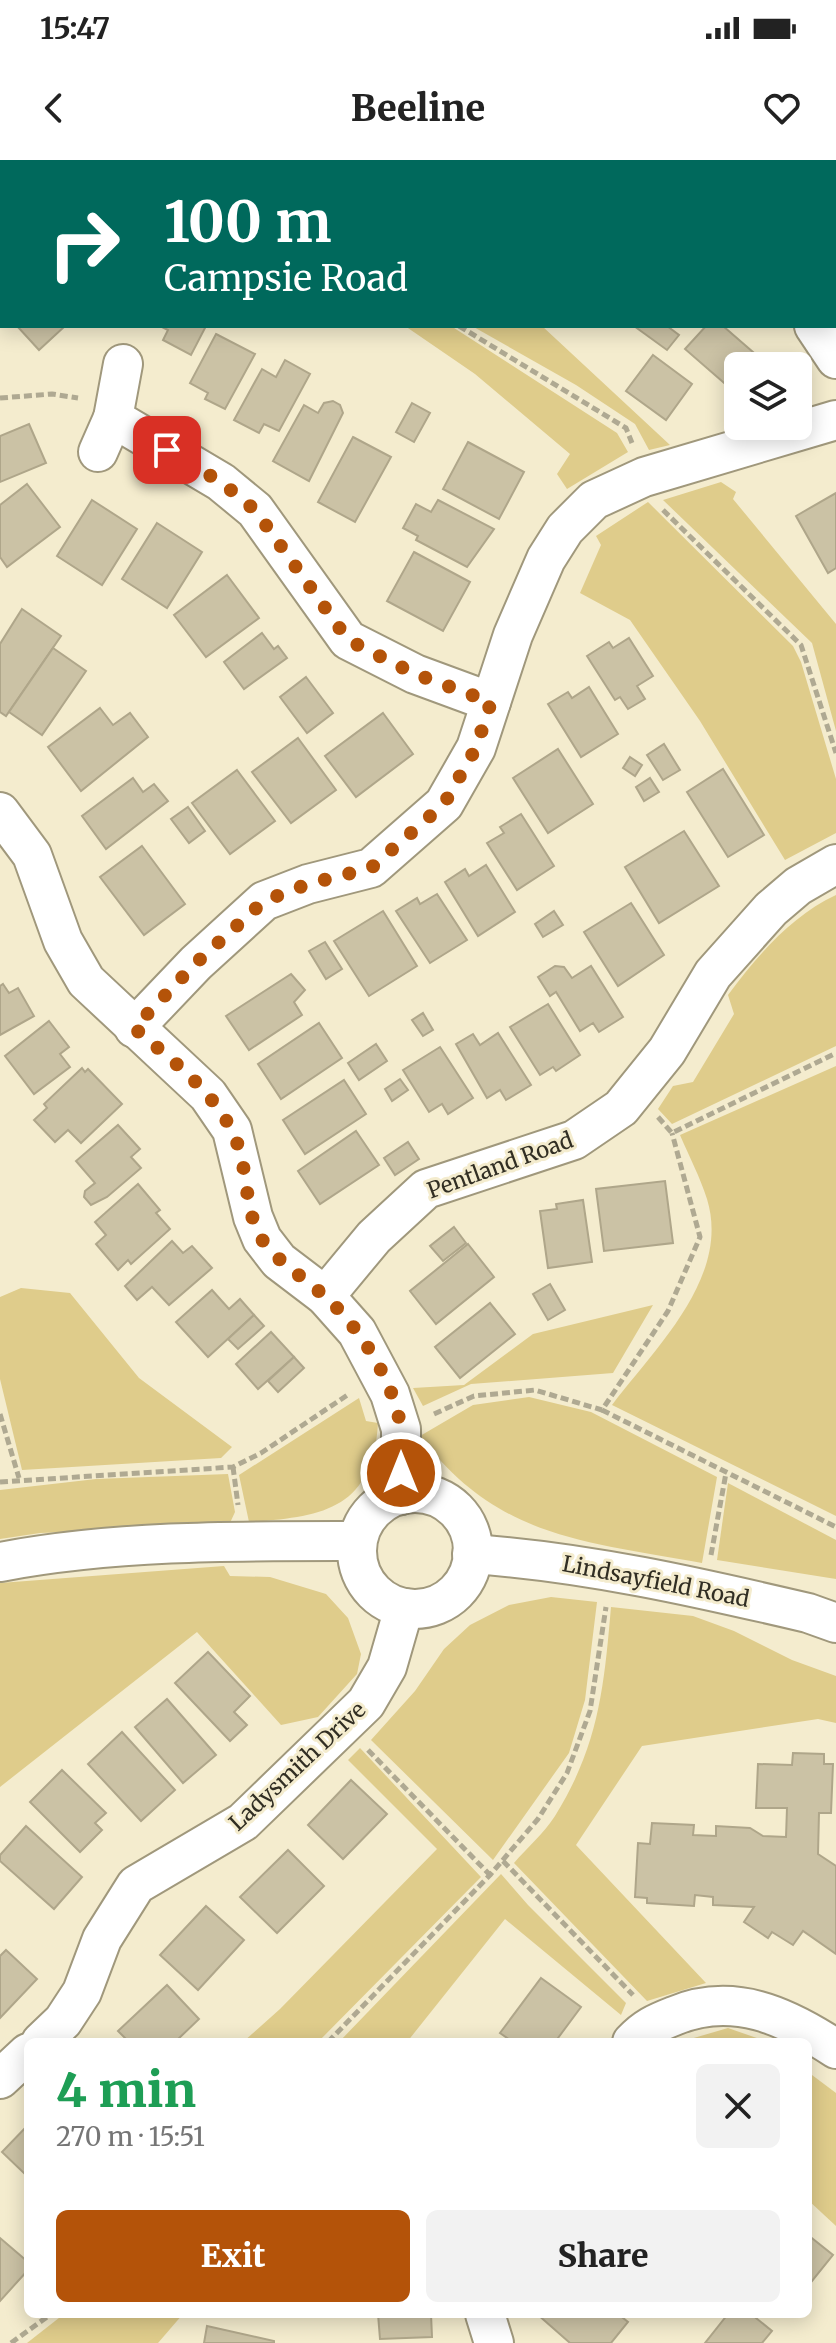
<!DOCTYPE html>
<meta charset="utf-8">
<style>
:root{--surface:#fff;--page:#f2f2f2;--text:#222;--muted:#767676;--accent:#b45309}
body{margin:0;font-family:Merriweather,serif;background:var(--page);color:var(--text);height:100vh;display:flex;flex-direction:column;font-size:30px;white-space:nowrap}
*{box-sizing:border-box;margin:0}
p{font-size:26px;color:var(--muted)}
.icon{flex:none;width:44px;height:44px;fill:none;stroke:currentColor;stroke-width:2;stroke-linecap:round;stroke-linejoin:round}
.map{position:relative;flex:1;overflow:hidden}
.drawer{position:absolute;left:24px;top:1878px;width:788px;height:280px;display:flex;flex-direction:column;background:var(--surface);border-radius:12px;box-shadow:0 4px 20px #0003}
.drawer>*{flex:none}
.guide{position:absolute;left:0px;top:0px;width:836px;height:168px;box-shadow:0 4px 20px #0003;background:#00695c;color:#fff;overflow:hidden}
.buttons{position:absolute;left:724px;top:192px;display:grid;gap:16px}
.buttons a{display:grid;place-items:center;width:88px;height:88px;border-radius:12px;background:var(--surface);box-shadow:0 4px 20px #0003;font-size:40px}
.pin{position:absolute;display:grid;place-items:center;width:68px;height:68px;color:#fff;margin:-34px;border-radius:16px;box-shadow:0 4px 12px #0006}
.me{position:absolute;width:88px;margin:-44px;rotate:0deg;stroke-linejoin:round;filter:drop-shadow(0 0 6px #0008)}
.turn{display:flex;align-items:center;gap:28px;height:168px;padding:0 32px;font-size:36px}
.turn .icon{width:104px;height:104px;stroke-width:2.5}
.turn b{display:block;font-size:56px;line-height:68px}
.round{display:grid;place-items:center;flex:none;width:84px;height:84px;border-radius:12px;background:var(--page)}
.summary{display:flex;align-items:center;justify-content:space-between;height:136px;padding:0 32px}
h1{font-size:48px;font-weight:800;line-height:60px;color:#1e9e55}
.cta{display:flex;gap:16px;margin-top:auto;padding:16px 32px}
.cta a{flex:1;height:92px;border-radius:12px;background:var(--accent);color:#fff;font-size:32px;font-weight:800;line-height:92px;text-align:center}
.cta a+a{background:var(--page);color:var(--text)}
.status{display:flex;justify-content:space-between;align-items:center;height:56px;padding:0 40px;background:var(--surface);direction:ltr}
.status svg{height:22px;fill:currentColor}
header{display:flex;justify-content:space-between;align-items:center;height:104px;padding:0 32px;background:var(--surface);font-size:36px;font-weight:800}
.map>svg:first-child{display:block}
.green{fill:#dfcc8b}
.building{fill:#cbc2a5;stroke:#afa68a;stroke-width:2}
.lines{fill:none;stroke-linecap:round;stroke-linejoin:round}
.minor-casing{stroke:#a0987c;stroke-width:42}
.path{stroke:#afa992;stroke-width:5;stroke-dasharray:8 4;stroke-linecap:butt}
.minor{stroke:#fff;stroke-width:38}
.route{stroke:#b45309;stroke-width:14;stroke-dasharray:0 25.2}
.labels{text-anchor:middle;stroke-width:6;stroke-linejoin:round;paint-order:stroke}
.street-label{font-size:22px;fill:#312e23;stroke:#f4ecce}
</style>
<div class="status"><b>15:47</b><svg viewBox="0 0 49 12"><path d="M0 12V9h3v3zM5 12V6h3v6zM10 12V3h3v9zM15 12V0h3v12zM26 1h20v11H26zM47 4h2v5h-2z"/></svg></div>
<header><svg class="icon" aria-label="back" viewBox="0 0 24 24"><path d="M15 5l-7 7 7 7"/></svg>Beeline<svg class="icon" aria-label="heart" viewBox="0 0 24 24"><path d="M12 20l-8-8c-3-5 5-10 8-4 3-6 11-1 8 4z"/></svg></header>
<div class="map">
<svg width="836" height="2183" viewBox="0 0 836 2183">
<rect width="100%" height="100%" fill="#f4ecce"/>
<g class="green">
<polygon points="0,0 304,0 305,2 2,2 0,21"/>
<polygon points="405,166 451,166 617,273 628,292 567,329 557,314 570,294 475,214"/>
<polygon points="472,166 542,166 670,285 649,290 635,264 576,225"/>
<polygon points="721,322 736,332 733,339 836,464 836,571 812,483 663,340"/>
<polygon points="648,342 793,486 801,502 836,619 836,673 785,700 700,561 630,460 580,433 601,385 596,376"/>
<path d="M836,735V886L672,964L658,949L673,926L693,922L734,854L728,835C757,796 791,756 836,735Z"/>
<path d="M836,906V1356L612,1245C655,1188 731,1117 707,1039C700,1017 689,996 680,975Z"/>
<polygon points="21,1128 70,1133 139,1218 232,1287 221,1298 22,1310 0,1219 0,1137"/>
<polygon points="653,1145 613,1213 471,1224 423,1246 413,1228 464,1225 533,1174"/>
<path d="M529,1237L591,1252L717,1317L702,1403C584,1381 498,1379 420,1276L473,1245Z"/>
<path d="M359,1238L366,1261L378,1263C373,1349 323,1357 249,1362L239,1315Z"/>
<polygon points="228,1314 235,1352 229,1365 40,1373 0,1379 0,1330 96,1319"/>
<polygon points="728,1323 836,1380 836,1419 717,1400"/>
<polygon points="224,1406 230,1416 270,1417 326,1434 348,1458 361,1494 357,1514 318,1557 281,1565 197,1472 0,1627 0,1423"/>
<polygon points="551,1437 597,1442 585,1540 569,1593 493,1700 371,1580 415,1531 444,1489 470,1465 509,1445"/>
<path d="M611,1447L693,1456L734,1471L792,1500L836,1516V1563L818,1559L642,1586L576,1685L706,1823L647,1841L514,1703C527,1688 544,1673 555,1656C599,1585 604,1527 611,1447Z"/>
<polygon points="360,1588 481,1717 318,1882 243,1882 280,1849 437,1689 348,1600"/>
<polygon points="501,1714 528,1745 626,1843 621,1855 505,1759 407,1882 339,1882"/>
<polygon points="728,1868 768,1882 680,1882"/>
<polygon points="808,1912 836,1933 836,2066 808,2040"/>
<polygon points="64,2154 183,2154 158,2183 27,2183"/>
</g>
<g class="building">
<polygon points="17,166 65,166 39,190"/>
<polygon points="160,166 206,166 191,195 163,180 168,170"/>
<polygon points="634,166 667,166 679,175 667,190"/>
<polygon points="706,166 723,166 769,206 738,206 738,235 685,189"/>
<polygon points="216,174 255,194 225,249 205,239 208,233 190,223"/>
<polygon points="653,195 692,224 666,260 626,231"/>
<polygon points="285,200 310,214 279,271 264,264 259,273 234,260 262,209 276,217"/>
<polygon points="333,241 340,245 343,253 309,321 273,301 304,245 318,253 324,243"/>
<polygon points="412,243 430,253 414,282 396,272"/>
<polygon points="29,264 46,303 0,322 0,276"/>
<polygon points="353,277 391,297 355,362 318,342"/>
<polygon points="468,282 524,312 499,359 443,329"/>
<polygon points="27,324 60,367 7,407 0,397 0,345"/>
<polygon points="836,333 836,408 828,413 796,356"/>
<polygon points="92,340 137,369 102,425 57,396"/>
<polygon points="438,340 494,369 467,407 416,380 418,376 403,368 416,344 431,352"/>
<polygon points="157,363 202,392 167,448 122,419"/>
<polygon points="414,392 470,422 443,471 387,441"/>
<polygon points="227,415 259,458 206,497 174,455"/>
<polygon points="22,449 61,476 6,556 0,552 0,484"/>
<polygon points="262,473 274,489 278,486 287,498 244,529 224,502"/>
<polygon points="629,478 653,516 637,526 645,539 628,549 620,537 615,540 587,496 609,482 613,488"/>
<polygon points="53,488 86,511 42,575 9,552"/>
<polygon points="306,517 333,553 307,573 280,537"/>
<polygon points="589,527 618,574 581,597 548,544 568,532 572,538"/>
<polygon points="100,548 113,565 130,553 148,577 81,631 48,587"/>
<polygon points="383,553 413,594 356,637 325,596"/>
<polygon points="298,578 336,630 291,663 252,612"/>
<polygon points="664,584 680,610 663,620 647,595"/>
<polygon points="558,589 593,644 548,673 513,618"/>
<polygon points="630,597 642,605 635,616 623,608"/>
<polygon points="723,609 764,675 728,697 687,632"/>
<polygon points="237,610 275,661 230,694 192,643"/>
<polygon points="133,618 143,632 154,624 168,641 106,689 82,656"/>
<polygon points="650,618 659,632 644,641 636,627"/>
<polygon points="188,647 205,671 189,683 171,659"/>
<polygon points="521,654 554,706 517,730 487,683 504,673 500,667"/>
<polygon points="684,671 719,726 659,763 625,707"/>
<polygon points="142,686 185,744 144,775 100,717"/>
<polygon points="486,705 515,752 478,776 445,722 465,709 469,716"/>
<polygon points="437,734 467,780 430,803 396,751 417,738 420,744"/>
<polygon points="631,743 664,795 618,826 584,772"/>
<polygon points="383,751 417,806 369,836 334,781"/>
<polygon points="554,751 563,765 543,777 535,764"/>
<polygon points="325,782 342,809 326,819 309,791"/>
<polygon points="555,806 564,807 572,818 591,806 623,857 599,872 593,863 580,871 556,832 550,836 538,817"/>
<polygon points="291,814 305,830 294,842 302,855 249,890 226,856"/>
<polygon points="3,824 9,833 18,828 34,856 0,875 0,826"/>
<polygon points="548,844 580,895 556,911 553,907 540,915 510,867"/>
<polygon points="423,853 433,870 423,876 412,860"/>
<polygon points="49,861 69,887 60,894 70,907 34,934 5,896"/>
<polygon points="319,863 342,898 281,939 258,904"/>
<polygon points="498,873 531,925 506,940 500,930 487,938 456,884 473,874 480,885"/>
<polygon points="376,884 387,901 359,920 348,903"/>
<polygon points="440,887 473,938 448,954 442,944 429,952 403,910"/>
<polygon points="82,908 85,912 88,909 122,944 81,983 68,970 55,982 34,960 47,948 44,944"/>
<polygon points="400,919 408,930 392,941 385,929"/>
<polygon points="344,920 366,954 305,994 283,960"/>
<polygon points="118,965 140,989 131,997 141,1008 107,1037 91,1045 84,1037 85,1031 95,1023 76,1001"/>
<polygon points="356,971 379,1005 320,1044 298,1011"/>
<polygon points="408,982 419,999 395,1015 384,998"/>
<polygon points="665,1021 673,1083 604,1091 596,1029"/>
<polygon points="138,1024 160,1050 156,1053 170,1069 131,1104 128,1100 118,1110 96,1084 106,1075 95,1062"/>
<polygon points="583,1040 592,1102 548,1108 540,1051 557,1049 556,1044"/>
<polygon points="454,1067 466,1083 443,1101 430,1086"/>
<polygon points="172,1081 183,1093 192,1086 212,1108 169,1145 152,1127 137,1140 125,1126"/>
<polygon points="468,1084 494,1117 436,1164 410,1131"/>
<polygon points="550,1124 565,1150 548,1160 533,1134"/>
<polygon points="212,1130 229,1149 240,1139 254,1155 208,1197 176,1162"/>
<polygon points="490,1143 515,1174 460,1218 435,1187"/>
<polygon points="254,1155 264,1166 238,1189 228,1179"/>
<polygon points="271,1172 294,1197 258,1229 236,1204"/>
<polygon points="294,1197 304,1208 278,1232 268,1221"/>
<polygon points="208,1492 250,1536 234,1552 247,1565 230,1581 175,1523"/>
<polygon points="167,1539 216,1595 183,1623 135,1567"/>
<polygon points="122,1572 175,1630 141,1661 88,1604"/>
<polygon points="793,1593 824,1594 824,1604 833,1604 831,1653 819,1653 818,1694 836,1706 836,1794 803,1771 793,1785 772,1772 768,1778 744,1762 754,1747 713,1745 713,1737 695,1735 694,1746 647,1743 647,1738 635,1737 638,1683 650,1684 652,1663 694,1665 693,1675 716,1676 716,1666 750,1668 763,1676 786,1677 787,1648 756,1648 758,1604 792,1605"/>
<polygon points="62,1610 106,1653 95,1663 102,1670 80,1692 30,1642"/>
<polygon points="351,1620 387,1654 343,1699 308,1665"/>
<polygon points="26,1666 82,1717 54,1749 0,1701 0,1695"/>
<polygon points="288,1690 324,1726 277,1773 240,1737"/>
<polygon points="206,1746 244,1780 198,1830 160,1795"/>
<polygon points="6,1790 37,1819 0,1858 0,1796"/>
<polygon points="541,1818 581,1847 555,1882 513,1882 500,1873"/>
<polygon points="167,1825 199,1859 175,1882 129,1882 118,1871"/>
<polygon points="28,1965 28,2017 2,1992"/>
<polygon points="808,2075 833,2095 808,2126"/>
<polygon points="0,2078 28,2102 28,2110 0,2141"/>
<polygon points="378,2154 431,2154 432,2177 380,2179"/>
<polygon points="537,2154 618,2154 628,2162 611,2183 570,2183"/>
<polygon points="728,2154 751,2154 772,2171 762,2183 705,2183"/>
<polygon points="207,2166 274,2181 274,2183 204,2183"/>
</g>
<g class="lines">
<g class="minor-casing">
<g id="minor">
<polyline points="637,0 640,2"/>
<polyline points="814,166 836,199"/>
<polyline points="123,204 113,258 221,322 255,350 348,480 415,514 491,542"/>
<polyline points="98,292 113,258"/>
<polyline points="0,652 32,695 63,781 86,821 208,935 232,970 253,1057 262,1079 279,1101 325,1136 357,1172 390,1234 401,1269 401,1335"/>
<polyline points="134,868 196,803 264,741 308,724 371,708 444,644 476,588 513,475 546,399 565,369 594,340 644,317 836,260"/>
<polyline points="325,1136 374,1077 426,1029 574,980 621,948 667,891 713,814 771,749 798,726 836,704"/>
<circle cx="415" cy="1391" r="58"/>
<path d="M472,1394C587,1402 697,1427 808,1453L836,1463"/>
<path d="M0,1402C116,1380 239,1381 357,1381"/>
<polyline points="41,1882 63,1861 82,1832 102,1779 136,1725 243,1662 366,1543 387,1507 404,1448"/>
<path d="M632,1882C645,1868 656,1863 674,1856C733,1831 786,1856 836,1889"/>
<polyline points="0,1919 28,1893"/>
<polyline points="485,2154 494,2183"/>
</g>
</g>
<g class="path">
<polyline points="311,0 311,2"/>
<polyline points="459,166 626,268 632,283"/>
<polyline points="0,238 52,234 78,238"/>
<polyline points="663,350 801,485 836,593"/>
<polyline points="658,957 672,973 836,893"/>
<polyline points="602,1250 836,1367"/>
<polyline points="0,1254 19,1318"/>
<polyline points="434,1254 474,1236 535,1230 602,1250 668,1151 700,1077 672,973"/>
<polyline points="233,1307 238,1345"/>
<polyline points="0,1322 233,1307 261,1293 349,1234"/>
<polyline points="711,1395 726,1313"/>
<polyline points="368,1590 490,1715"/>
<polyline points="503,1701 633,1835"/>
<polyline points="328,1882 490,1715 538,1659 567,1613 590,1551 606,1447"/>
<polyline points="11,2183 51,2154"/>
</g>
<use href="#minor" class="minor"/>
</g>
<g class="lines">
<path class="route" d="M167,290L221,322L255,350L348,480L415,514L491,542L476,588L444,644L371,708L308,724L264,741L196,803L134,868C175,903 225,939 240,992C248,1021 246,1056 263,1081C279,1103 302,1116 322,1134C358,1164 395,1222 401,1270C402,1284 401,1299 401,1313"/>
</g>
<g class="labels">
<g class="street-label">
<text transform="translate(500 1005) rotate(-20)" y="8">Pentland Road</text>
<text transform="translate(656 1421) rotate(11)" y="8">Lindsayfield Road</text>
<text transform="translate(297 1606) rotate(-43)" y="8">Ladysmith Drive</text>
</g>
</g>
</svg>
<div class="buttons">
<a><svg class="icon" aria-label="layers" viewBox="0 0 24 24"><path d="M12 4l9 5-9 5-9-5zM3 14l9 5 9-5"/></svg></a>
</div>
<div class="pin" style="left:167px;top:290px;background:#d93025"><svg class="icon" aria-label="arrive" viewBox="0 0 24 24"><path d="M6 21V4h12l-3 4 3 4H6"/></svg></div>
<svg class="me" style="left:401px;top:1313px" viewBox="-20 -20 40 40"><circle r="17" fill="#b45309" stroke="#fff" stroke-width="3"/><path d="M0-11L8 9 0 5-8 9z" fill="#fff"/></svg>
<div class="guide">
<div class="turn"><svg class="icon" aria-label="right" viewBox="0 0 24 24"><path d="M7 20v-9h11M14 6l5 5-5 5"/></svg><div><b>100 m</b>Campsie Road</div></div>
</div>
<section class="drawer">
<div class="summary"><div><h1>4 min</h1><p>270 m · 15:51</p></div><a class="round"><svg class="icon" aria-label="close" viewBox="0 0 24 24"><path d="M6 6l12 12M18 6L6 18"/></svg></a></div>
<div class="cta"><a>Exit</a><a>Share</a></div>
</section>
</div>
